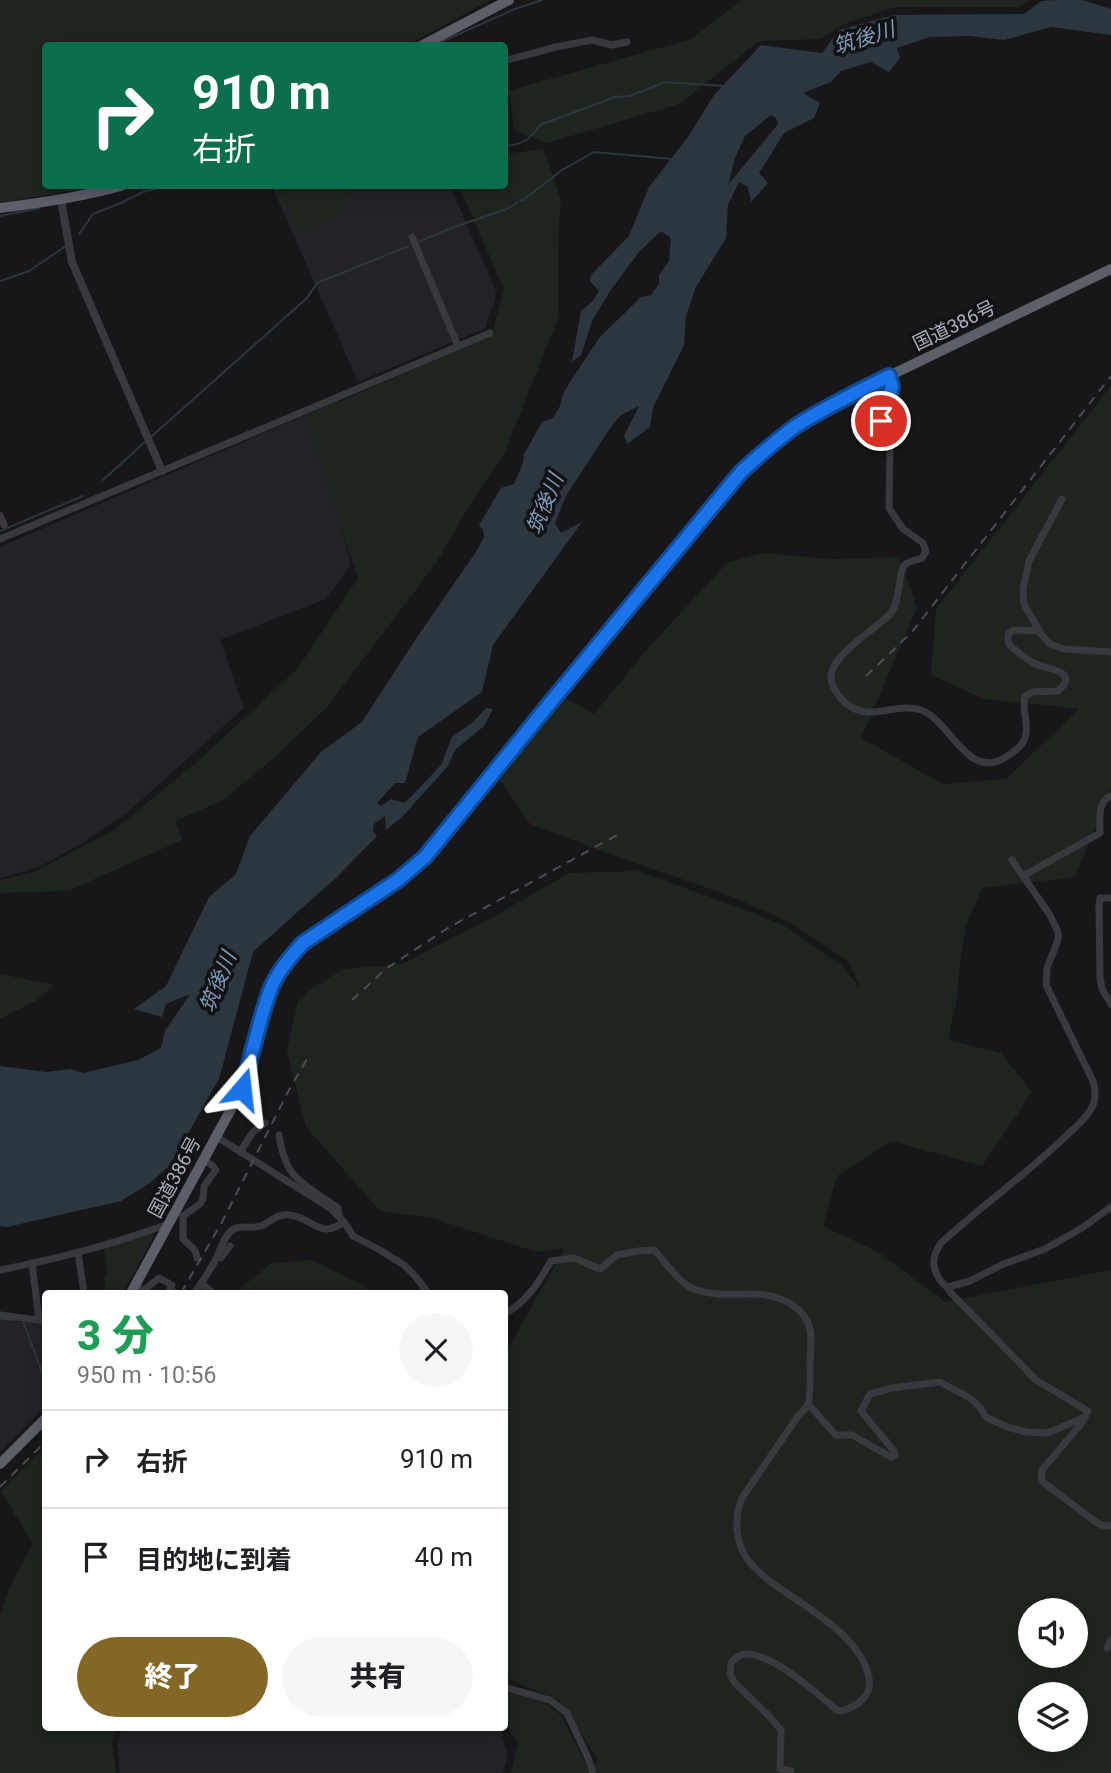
<!DOCTYPE html>
<html lang="ja">
<meta charset="utf-8">
<style>
:root{--surface:#fff;--page:#f6f6f6;--text:#202124;--muted:#757577;--line:#e0e0e0;--accent:#846627}
body{margin:0;font-family:Roboto,"Noto Sans JP",sans-serif;background:var(--page);color:var(--text);height:100vh;display:flex;flex-direction:column;font-size:26px;white-space:nowrap}
*{box-sizing:border-box;margin:0}
p{font-size:23px;color:var(--muted)}
.icon{flex:none;width:38px;height:38px;fill:none;stroke:currentColor;stroke-width:2;stroke-linecap:round;stroke-linejoin:round}
.map{position:relative;flex:1;overflow:hidden}
.details{position:absolute;left:42px;top:1290px;width:466px;height:441px;display:flex;flex-direction:column;background:var(--surface);border-radius:7px;box-shadow:0 4px 18px #0003}
.details>*{flex:none}
.hud{position:absolute;left:42px;top:42px;width:466px;height:147px;border-radius:7px;box-shadow:0 4px 18px #0003;background:#0b6e4f;color:#fff;overflow:hidden}
.tools{position:absolute;left:1018px;top:1598px;display:grid;gap:14px}
.tools a{display:grid;place-items:center;width:70px;height:70px;border-radius:50%;background:var(--surface);box-shadow:0 4px 18px #0003;font-size:35px}
.pin{position:absolute;display:grid;place-items:center;width:60px;height:60px;color:#fff;margin:-30px;border:4px solid #fff;border-radius:50%;box-shadow:0 2px 7px #0007}
.me{position:absolute;width:77px;margin:-38px;rotate:17deg;stroke-linejoin:round;filter:drop-shadow(0 0 5px #0008)}
.turn{display:flex;align-items:center;gap:24px;height:147px;padding:0 35px;font-size:32px}
.turn .icon{width:91px;height:91px;stroke-width:2.5}
.turn b{display:block;font-size:49px;line-height:60px}
.round{display:grid;place-items:center;flex:none;width:74px;height:74px;border-radius:37px;background:var(--page)}
.headline{display:flex;align-items:center;justify-content:space-between;height:119px;padding:0 35px}
h1{font-size:42px;font-weight:800;line-height:52px;color:#1e9e55}
.primary-button{display:flex;gap:14px;margin-top:auto;padding:14px 35px}
.primary-button a{flex:1;height:80px;border-radius:42px;background:var(--accent);color:#fff;font-size:28px;font-weight:800;line-height:80px;text-align:center}
.primary-button a+a{background:var(--page);color:var(--text)}
ul{padding:0;list-style:none}
li{display:flex;align-items:center;gap:21px;height:98px;padding:0 35px;border-top:2px solid var(--line)}
li div{flex:1}
li b{display:block;font-size:26px}
li em{font-style:normal}
.map>svg:first-child{display:block}
.built{fill:#232327}
.green{fill:#1d251e;fill-rule:evenodd}
.water{fill:#2c363f;fill-rule:evenodd}
.lines{fill:none;stroke-linecap:round;stroke-linejoin:round}
.stream{stroke:#2c363f;stroke-width:2}
.minor{stroke:#38393f;stroke-width:7}
.tertiary{stroke:#38393f;stroke-width:8}
.trunk{stroke:#5c5e68;stroke-width:10}
.rail{stroke:#4b4d54;stroke-width:2;stroke-dasharray:9 7;stroke-linecap:butt}
.route-casing{stroke:#114b97;stroke-width:18}
.route{stroke:#1a73e8;stroke-width:12}
.labels{text-anchor:middle;stroke-width:7;stroke-linejoin:round;paint-order:stroke}
.street-label{font-size:19px;fill:#a8aebb;stroke:#121215}
.water-label{font-size:21px;font-style:italic;fill:#7d9cb8;stroke:#121215}
</style>
<div class="map">
<svg width="1111" height="1773" viewBox="0 0 1111 1773">
<rect width="100%" height="100%" fill="#17171a"/>
<g class="built">
<polygon points="272,186 450,186 496,291 495,301 488,318 486,328 358,382"/>
<polygon points="338,401 368,482 332,496 351,564 326,599 220,640 244,708 127,813 81,844 39,867 0,878 0,547"/>
<polygon points="0,1318 25,1323 25,1321 45,1324 45,1407 0,1451"/>
<polygon points="122,1727 499,1727 508,1753 503,1773 120,1773 117,1744"/>
</g>
<g class="green">
<polygon points="0,0 490,0 408,45 46,46 46,186 99,186 0,203"/>
<polygon points="742,0 1030,0 1020,7 895,7 847,23 820,39 759,41 679,104 547,143 515,131 508,91 691,39"/>
<polygon points="544,149 561,201 559,224 558,318 503,456 474,498 436,563 328,706 275,757 223,800 176,821 182,840 68,891 0,893 0,880 34,872 114,830 197,762 298,668 358,578 303,418 492,335 504,289 459,186 504,186 504,154"/>
<path d="M276,186H349C342,223 332,219 299,233Z"/>
<path d="M1111,386V789L1075,877L982,888L966,925L960,962L957,998L948,1040L1001,1053L1032,1092L982,1166L891,1141L837,1176L823,1226L878,1252L945,1302L1111,1270V1773H511L518,1743L504,1722V1699L510,1692L544,1701L561,1715L589,1770L598,1760L560,1701L504,1677V1355L565,1248L536,1252L433,1218L380,1211L306,1127L287,1050L298,1001L309,991L343,969L402,964L493,917L569,873L637,871L732,905L785,926L844,968L861,990L848,961L789,922L728,895L629,861L530,824L498,777L564,697L594,714L650,646L727,563L762,553L831,559L899,557L917,608L861,738L943,784L1006,779L1079,709L984,699L931,675L936,609ZM1031,1610H1076V1656H1031ZM1031,1694H1076V1740H1031Z"/>
<polygon points="0,974 54,985 37,1000 0,1019"/>
<polygon points="152,1231 154,1236 123,1293 105,1293 105,1278 108,1273 104,1247"/>
<polygon points="311,1260 363,1285 373,1293 234,1293 272,1263"/>
<polygon points="45,1446 46,1727 117,1727 112,1742 116,1773 0,1773 0,1615 14,1578 33,1544 1,1491"/>
</g>
<path class="water" d="M1055,0H1082L1111,9V35L1051,27L1004,40L970,36L930,37L897,48L900,58L889,72L871,62L841,71L831,82L803,93L820,103L814,118L784,133L759,173L768,183L751,202L748,187L739,182L728,205L726,238L696,287L686,316L684,345L653,408L650,427L627,444L624,436L639,406L621,415L610,428L566,496L555,523L561,533L582,522L493,645L482,692L418,737L405,783H395L377,803L381,806L391,799L405,803L441,765L452,737L472,723L486,708L493,709L484,726L455,750L448,766L402,817L386,830L385,816L374,824L373,831L377,836L338,876L253,952L219,1079L170,1165L150,1183L121,1201L7,1227L0,1226V1066L46,1072L71,1069L83,1073L138,1060L161,1048L165,1031L190,994L166,1004L162,1017L134,1009L166,986L209,897L236,874L250,836L321,752L362,722L417,637L476,552L484,537L483,530L479,525L501,488L514,484L523,463L524,454L542,422L553,418L560,406L563,394L572,379L600,337L641,297L651,295L659,284V275L669,261L671,238L661,231L639,252L610,291L592,321L581,355L572,362L581,311L593,301L599,291L590,281L591,275L629,236L649,187L688,137L714,95L761,45L822,53L839,30L893,15L1024,14L1041,1ZM771,115L776,118L778,124L728,185L735,158L745,136Z"/>
<g class="lines">
<g class="stream">
<polyline points="434,45 515,9 542,0"/>
<path d="M504,146C522,145 530,140 540,125L615,97L630,96L665,82L725,86"/>
<polyline points="123,189 135,186"/>
<polyline points="521,200 522,201 562,170 594,152 672,159"/>
<polyline points="0,216 40,208"/>
<polyline points="79,234 93,214 121,203 143,192 165,186"/>
<polyline points="420,241 454,227 507,209 517,203"/>
<polyline points="0,281 29,271 66,246"/>
<polyline points="151,437 307,298 317,283 409,246"/>
<polyline points="103,480 146,441"/>
<polyline points="0,531 83,496"/>
<polyline points="0,1319 14,1320"/>
<polyline points="23,1321 46,1383"/>
</g>
<g class="minor">
<polyline points="504,61 556,47 592,40 612,45 627,42"/>
<polyline points="412,237 458,346"/>
<path d="M889,376L893,387L881,421L882,428L890,448L889,508L903,529L923,543L926,551L922,558C918,560 912,560 907,563C896,569 903,602 888,616C874,630 830,656 831,678C831,684 836,692 840,697C847,706 856,711 867,712C885,713 904,704 921,710C950,720 968,782 1006,757C1013,752 1022,747 1025,738C1030,724 1021,710 1025,696L1032,692L1058,691C1081,671 1047,669 1036,664C1031,662 1011,648 1009,644C1007,640 1008,637 1009,633L1014,630L1039,631"/>
<polyline points="1062,499 1029,561 1023,589 1024,604 1041,634 1050,644 1064,649 1111,652"/>
<polyline points="0,515 4,525"/>
<polyline points="0,539 490,333"/>
<path d="M1012,860L1050,915L1058,932V940L1047,968L1046,985L1093,1081C1095,1088 1096,1095 1094,1102C1090,1115 1076,1127 1066,1136C1027,1174 981,1206 941,1243C932,1256 931,1266 940,1280C944,1285 948,1287 951,1293L1036,1380L1088,1411L1081,1424L1042,1470L1041,1476L1043,1482L1093,1520L1101,1525L1111,1526"/>
<path d="M1023,876L1100,833C1100,819 1097,802 1111,796"/>
<polyline points="1111,898 1100,898 1099,906 1100,977 1102,989 1111,1004"/>
<path d="M279,1135C281,1148 286,1168 296,1177C308,1189 324,1198 338,1208L339,1216"/>
<polyline points="215,1136 330,1208 344,1222 353,1236 378,1249 404,1265 415,1276 428,1293"/>
<polyline points="240,1152 253,1132 265,1123"/>
<polyline points="78,1252 84,1293"/>
<path d="M197,1258C196,1247 189,1246 183,1239V1216L200,1204L203,1199L204,1186L216,1170L213,1166L203,1159"/>
<polyline points="221,1258 230,1246"/>
<polyline points="32,1263 39,1320"/>
<path d="M0,1270C57,1259 114,1244 168,1224"/>
<polyline points="201,1283 213,1293"/>
<polyline points="948,1287 970,1281 1001,1265 1045,1249 1082,1228 1111,1207"/>
<polyline points="133,1289 145,1289 159,1278 172,1285 170,1289 175,1293"/>
<path d="M195,1293C201,1283 209,1272 215,1261C220,1252 224,1234 234,1229C242,1225 252,1229 261,1226C271,1222 277,1213 290,1215C314,1218 318,1240 344,1222"/>
<path d="M504,1314C526,1303 539,1282 551,1261L574,1258L600,1269L617,1255L638,1251L654,1250C667,1263 679,1285 697,1290C729,1301 759,1285 791,1304C814,1319 812,1336 810,1361C810,1370 811,1396 808,1404C806,1408 801,1413 798,1416L742,1498C734,1518 735,1542 748,1560C754,1568 763,1576 771,1582C803,1606 861,1635 869,1678C872,1696 858,1706 842,1711L837,1710C816,1693 772,1652 744,1654C738,1655 734,1659 731,1663L730,1674L734,1682L769,1716L781,1730L780,1769L791,1771L790,1773"/>
<polyline points="0,1315 46,1321"/>
<polyline points="808,1404 836,1435 852,1435 891,1457 895,1455 894,1451 861,1411 870,1394 892,1388 940,1382 970,1398 980,1407 986,1417 1007,1427 1026,1432 1048,1433 1085,1417"/>
<polyline points="1107,1648 1111,1640"/>
<polyline points="504,1687 550,1700 567,1713 588,1758 593,1773"/>
</g>
<polyline class="tertiary" points="61,200 72,262 162,471"/>
<g class="trunk">
<polyline points="421,46 509,0"/>
<path d="M0,208C41,203 81,197 121,186"/>
<polyline points="131,1293 242,1089 271,987 280,970 303,943 398,881 425,857 550,703 741,472 773,444 797,425 824,409 889,376 1111,269"/>
<polyline points="0,1464 46,1418"/>
</g>
<g class="rail">
<polyline points="866,676 912,632 1111,376"/>
<polyline points="352,1000 387,968 448,928 619,834"/>
<polyline points="181,1293 222,1222 289,1090 307,1059"/>
<polyline points="0,1487 46,1441"/>
</g>
</g>
<g class="lines">
<g class="route-casing">
<path id="route" d="M242,1089C252,1056 259,1019 271,988C278,971 291,956 303,943L398,880L425,857L550,703L741,472C759,456 776,440 796,426C825,407 858,392 889,376L892,387L881,421"/>
</g>
<use href="#route" class="route"/>
</g>
<g class="labels">
<g class="street-label">
<text transform="translate(954 325) rotate(-26)" y="7">国道386号</text>
<text transform="translate(174 1177) rotate(-62)" y="7">国道386号</text>
</g>
<g class="water-label">
<text transform="translate(864 38) rotate(-17)" y="7">筑後川</text>
<text transform="translate(545 504) rotate(-68)" y="7">筑後川</text>
<text transform="translate(218 982) rotate(-68)" y="7">筑後川</text>
</g>
</g>
</svg>
<div class="tools">
<a><svg class="icon" aria-label="sound" viewBox="0 0 24 24"><path d="M4 9h4l5-4v14l-5-4H4zM17 9q2 3 0 6"/></svg></a>
<a><svg class="icon" aria-label="layers" viewBox="0 0 24 24"><path d="M12 4l9 5-9 5-9-5zM3 14l9 5 9-5"/></svg></a>
</div>
<div class="pin" style="left:881px;top:421px;background:#d93025"><svg class="icon" aria-label="arrive" viewBox="0 0 24 24"><path d="M6 21V4h12l-3 4 3 4H6"/></svg></div>
<svg class="me" style="left:242px;top:1089px" viewBox="-20 -20 40 40"><path d="M0-17L14 15 0 8-14 15z" fill="#1a73e8" stroke="#fff" stroke-width="4"/></svg>
<div class="hud">
<div class="turn"><svg class="icon" aria-label="right" viewBox="0 0 24 24"><path d="M7 20v-9h11M14 6l5 5-5 5"/></svg><div><b>910 m</b>右折</div></div>
</div>
<section class="details">
<div class="headline"><div><h1>3 分</h1><p>950 m · 10:56</p></div><a class="round"><svg class="icon" aria-label="close" viewBox="0 0 24 24"><path d="M6 6l12 12M18 6L6 18"/></svg></a></div>
<ul>
<li><svg class="icon" aria-label="right" viewBox="0 0 24 24"><path d="M7 20v-9h11M14 6l5 5-5 5"/></svg><div><b>右折</b></div><em>910 m</em></li>
<li><svg class="icon" aria-label="arrive" viewBox="0 0 24 24"><path d="M6 21V4h12l-3 4 3 4H6"/></svg><div><b>目的地に到着</b></div><em>40 m</em></li>
</ul>
<div class="primary-button"><a>終了</a><a>共有</a></div>
</section>
</div>
